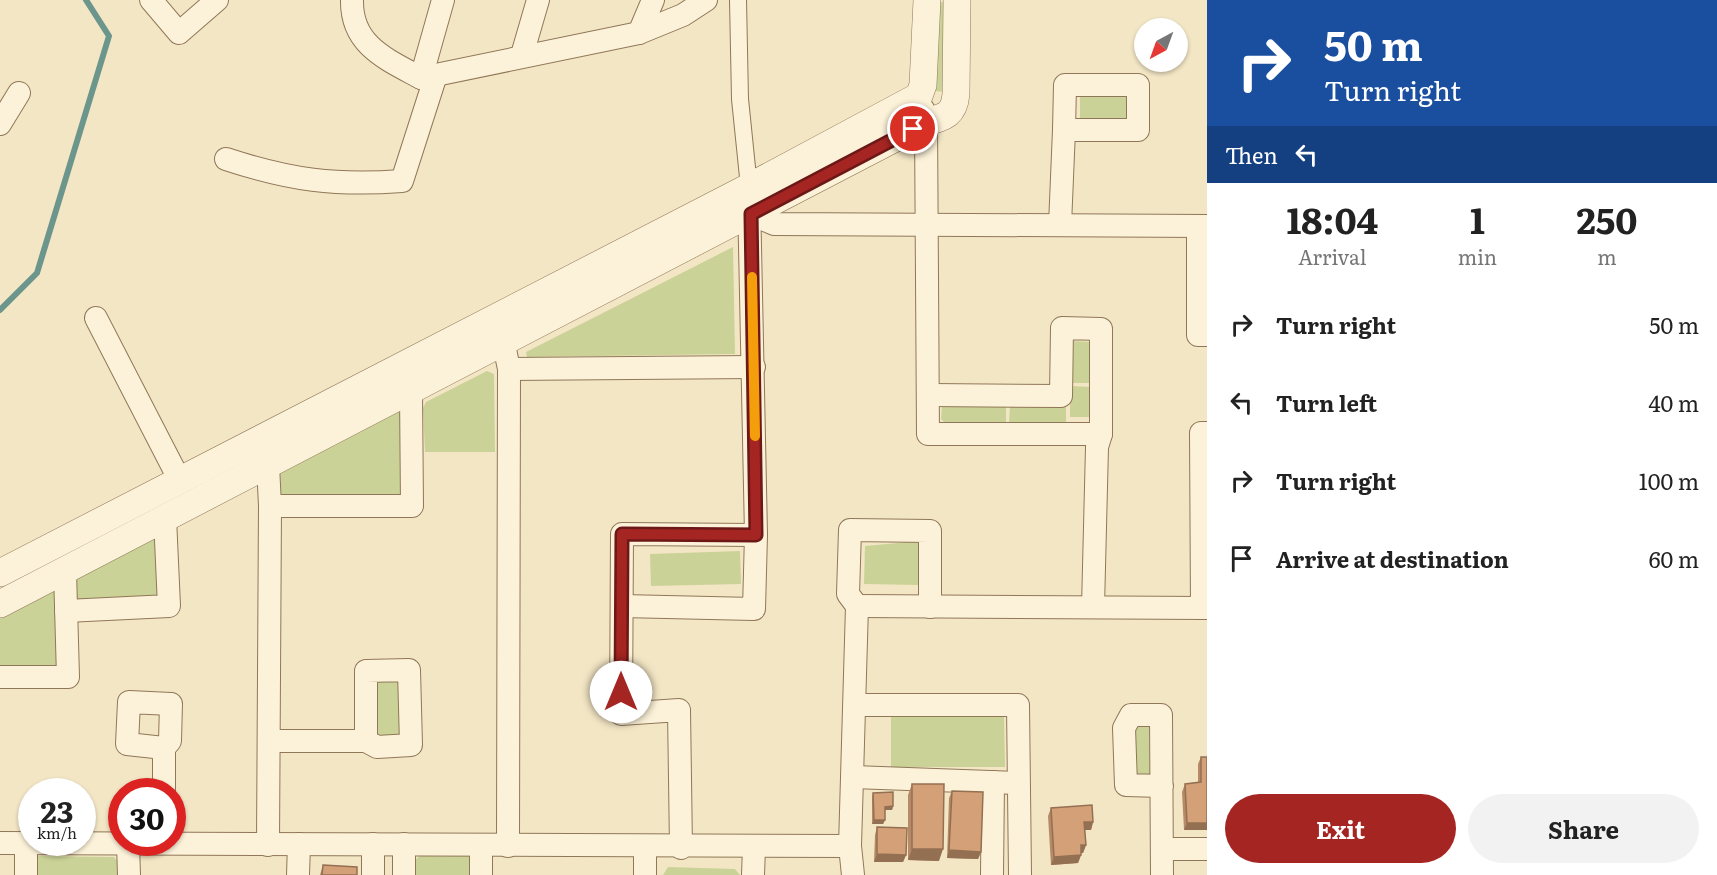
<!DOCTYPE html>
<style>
:root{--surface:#fff;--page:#f2f2f2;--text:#222;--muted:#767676;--accent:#a52522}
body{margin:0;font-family:Literata,serif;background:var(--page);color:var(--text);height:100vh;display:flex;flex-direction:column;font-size:22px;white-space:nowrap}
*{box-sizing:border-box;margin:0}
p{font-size:20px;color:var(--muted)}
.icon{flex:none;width:33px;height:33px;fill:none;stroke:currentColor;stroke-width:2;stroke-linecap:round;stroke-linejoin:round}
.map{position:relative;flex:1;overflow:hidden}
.details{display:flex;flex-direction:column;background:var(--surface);width:510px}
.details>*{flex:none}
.guide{background:#1a4fa0;color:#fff;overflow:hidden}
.needle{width:39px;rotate:221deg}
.controls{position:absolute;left:1134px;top:18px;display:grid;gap:12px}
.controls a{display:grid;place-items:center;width:54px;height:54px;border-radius:50%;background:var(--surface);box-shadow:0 2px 4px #0004;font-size:30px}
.speed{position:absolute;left:18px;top:778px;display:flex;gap:12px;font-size:30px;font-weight:700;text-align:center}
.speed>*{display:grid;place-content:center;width:78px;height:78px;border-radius:50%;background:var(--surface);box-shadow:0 2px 4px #0004;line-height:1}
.speed small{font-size:15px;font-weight:400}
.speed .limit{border:9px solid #d22;background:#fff;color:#111}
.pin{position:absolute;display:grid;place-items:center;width:51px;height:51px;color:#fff;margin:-26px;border:3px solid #fff;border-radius:50%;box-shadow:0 2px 6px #0007}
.me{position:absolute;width:66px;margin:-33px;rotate:0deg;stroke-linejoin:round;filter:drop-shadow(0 0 4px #0008)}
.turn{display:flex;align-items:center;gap:21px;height:126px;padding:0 18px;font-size:27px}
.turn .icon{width:78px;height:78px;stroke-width:2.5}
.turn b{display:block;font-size:42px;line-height:51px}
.then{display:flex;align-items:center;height:57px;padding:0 18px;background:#0003;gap:12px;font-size:22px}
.eta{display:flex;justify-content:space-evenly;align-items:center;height:102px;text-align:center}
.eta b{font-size:36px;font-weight:700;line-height:42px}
.primary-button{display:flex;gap:12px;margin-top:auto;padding:12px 18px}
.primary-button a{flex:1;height:69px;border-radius:36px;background:var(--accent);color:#fff;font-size:24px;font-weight:700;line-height:69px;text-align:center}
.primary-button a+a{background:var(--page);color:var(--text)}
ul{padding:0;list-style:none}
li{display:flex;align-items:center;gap:18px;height:78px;padding:0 18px}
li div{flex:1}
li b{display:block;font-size:22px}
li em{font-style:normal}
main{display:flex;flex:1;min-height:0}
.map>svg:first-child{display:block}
.green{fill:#cad297}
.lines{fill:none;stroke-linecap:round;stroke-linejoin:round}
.stream{stroke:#6c958c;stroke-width:6}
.pedestrian-casing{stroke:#907758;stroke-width:18}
.minor-casing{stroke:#907758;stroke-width:24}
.tertiary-casing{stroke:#907758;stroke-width:28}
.pedestrian{stroke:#fcf2d9;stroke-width:16}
.minor{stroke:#fcf2d9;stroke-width:22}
.tertiary{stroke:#fcf2d9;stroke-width:27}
.wall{fill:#b68a66}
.shaded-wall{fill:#947053}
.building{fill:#d4a077;stroke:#947053;stroke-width:1.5}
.route-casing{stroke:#6b1816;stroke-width:15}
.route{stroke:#a52522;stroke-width:10}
.slow{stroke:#f59e0b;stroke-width:10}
</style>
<main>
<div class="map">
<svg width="1207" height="875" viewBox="0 0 1207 875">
<rect width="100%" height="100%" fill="#f3e6c5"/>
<g class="green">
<polygon points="935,2 948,2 946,92 934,91"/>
<polygon points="1084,94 1128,95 1130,121 1083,122 1080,118 1080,97"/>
<polygon points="733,247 735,354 527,357 526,352"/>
<polygon points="1070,341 1092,342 1092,383 1070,383"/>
<polygon points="487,371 494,374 495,452 425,452 423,408 426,402"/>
<polygon points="1070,386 1092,387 1092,417 1070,417"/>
<polygon points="942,406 1006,406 1006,422 945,423 941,419"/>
<polygon points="1010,406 1066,406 1066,422 1009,422"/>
<polygon points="397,410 406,415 406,495 281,500 280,470"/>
<polygon points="151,535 162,541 164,599 76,600 74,576"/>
<polygon points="920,541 920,585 864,584 865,546"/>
<polygon points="740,551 741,584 651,586 650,554"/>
<polygon points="55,588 61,668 0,671 0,616"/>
<polygon points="375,675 401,675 407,737 376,740"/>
<polygon points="891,714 1004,714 1005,767 891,767"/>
<polygon points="1133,724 1146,724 1149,727 1150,773 1147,777 1135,776"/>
<polygon points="470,855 476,875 415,875 416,859 420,856"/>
<polygon points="38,856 114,857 120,864 120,875 34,875 34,862"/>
<polygon points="668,867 735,869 740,875 663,875"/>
</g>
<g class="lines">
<polyline class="stream" points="0,310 37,273 109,36 86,0"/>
<g class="pedestrian-casing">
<polyline id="pedestrian" points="738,0 740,99 749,187"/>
</g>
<g class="minor-casing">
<g id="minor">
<polyline points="151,0 179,33 217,0"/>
<path d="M352,0C351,45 386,59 421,78L639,33L683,15L706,0"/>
<polyline points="639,33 653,0"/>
<polyline points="522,55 538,0"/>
<polyline points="421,78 443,0"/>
<polygon points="1065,85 1138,85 1138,130 1064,130"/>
<polyline points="923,109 926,122 928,434 1101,434"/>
<polyline points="0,124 19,93"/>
<path d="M226,159C290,180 335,186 402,181L436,75"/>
<polyline points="751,214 774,224 1207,226"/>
<polyline points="1060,225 1064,130"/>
<polyline points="1198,226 1198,335 1207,335"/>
<polyline points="96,318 179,479"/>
<polyline points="500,325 509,369 508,846"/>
<polyline points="509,369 754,367"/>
<polyline points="929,395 1061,396 1062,328 1101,329 1101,434 1097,447 1093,607"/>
<polyline points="263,451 268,465 270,506 268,845"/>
<polyline points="270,506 412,506 411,392"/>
<polyline points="622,606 754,609 756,535"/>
<polyline points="857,606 1207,608"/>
<polyline points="1202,608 1201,433 1207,433"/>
<polyline points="66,611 169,606 165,518"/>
<polyline points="0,677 68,677 65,571"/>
<polyline points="855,705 1018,705 1020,875"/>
<polyline points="270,741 366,741 377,747 411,745 409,670 366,671 366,741"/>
<polyline points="853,777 1018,783"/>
<polyline points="1162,786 1126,785 1124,728 1131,715 1161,715 1162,875"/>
<polyline points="164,792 164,748 170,741 171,704 129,702 127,744 164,748"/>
<polyline points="0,843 850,846"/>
<polyline points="26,843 26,875"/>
<polyline points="128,844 129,875"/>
<polyline points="373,844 373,875"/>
<polyline points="681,848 679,710 621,714 622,534 756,535 749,198"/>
<polyline points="1163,849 1207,849"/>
<polyline points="298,875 299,844"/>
<polyline points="404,875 404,844"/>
<polyline points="481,875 481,845"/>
<polyline points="645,875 645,847"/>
<polyline points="753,875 754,848"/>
<polyline points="853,875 850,846 857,606 848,594 850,530 930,531 930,607"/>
<polyline points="992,875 993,782"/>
</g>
</g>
<g class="tertiary-casing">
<g id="tertiary">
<polyline points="0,573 749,187 919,96 923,85 927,0"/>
<path d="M0,604L926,122C945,117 954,115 956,94L957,0"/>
</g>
</g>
<use href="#pedestrian" class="pedestrian"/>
<use href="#minor" class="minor"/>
<use href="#tertiary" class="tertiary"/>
</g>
<g class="wall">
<polygon points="1201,757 1207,830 1184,830 1182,792 1185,784 1198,783 1198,764"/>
<polygon points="912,784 939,861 908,860 908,795"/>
<polygon points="952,791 981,852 978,859 947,858 949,798"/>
<polygon points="873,793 893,806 892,810 885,810 885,820 883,824 872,824 872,797"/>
<polygon points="1051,808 1093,822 1091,830 1085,830 1086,845 1083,853 1081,853 1081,855 1078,863 1051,865 1048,816"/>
<polygon points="877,827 906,855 903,862 874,862 875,835"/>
<polygon points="323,865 357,875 320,875"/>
</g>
<g class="shaded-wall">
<polygon points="893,806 892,810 883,810 885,807"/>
<polygon points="874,820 885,820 883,824 872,824"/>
<polygon points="1084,822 1093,822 1091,830 1081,830"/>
<polygon points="1187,823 1207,823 1207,830 1184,830"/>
<polygon points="1081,845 1086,845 1083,853 1078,853"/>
<polygon points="912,849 943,849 939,861 908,860"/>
<polygon points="949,850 981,852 978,859 947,858"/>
<polygon points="877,854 906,855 903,862 874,862"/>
<polygon points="1081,855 1078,863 1051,865 1054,857"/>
</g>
<g class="building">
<polygon points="1201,757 1207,757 1207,823 1187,823 1185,784 1201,782"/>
<polygon points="912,784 944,784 943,849 912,849"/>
<polygon points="952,791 983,792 981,852 949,850"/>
<polygon points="893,792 893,806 885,807 885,820 874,820 873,793"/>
<polygon points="1092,805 1093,822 1084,822 1086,845 1081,845 1081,855 1054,857 1051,808"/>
<polygon points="877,827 907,828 906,855 877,854"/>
<polygon points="323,865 357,867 357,875 322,875"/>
</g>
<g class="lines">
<g class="route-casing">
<polyline id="route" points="621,692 622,534 756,535 751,214 913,129"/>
</g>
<use href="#route" class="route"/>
<polyline class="slow" points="752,277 755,436"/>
</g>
</svg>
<div class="controls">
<a><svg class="needle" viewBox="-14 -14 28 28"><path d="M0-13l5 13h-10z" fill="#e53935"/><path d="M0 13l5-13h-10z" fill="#767676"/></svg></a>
</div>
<div class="speed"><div>23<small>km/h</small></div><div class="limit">30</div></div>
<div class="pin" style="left:913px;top:129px;background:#d93025"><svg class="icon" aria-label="arrive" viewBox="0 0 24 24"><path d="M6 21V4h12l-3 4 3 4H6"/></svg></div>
<svg class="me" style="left:621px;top:692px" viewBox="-20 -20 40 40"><circle r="19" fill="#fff"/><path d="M0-13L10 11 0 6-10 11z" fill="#a52522"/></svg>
</div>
<section class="details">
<div class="guide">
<div class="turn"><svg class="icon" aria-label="right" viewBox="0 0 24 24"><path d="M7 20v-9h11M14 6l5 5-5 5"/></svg><div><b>50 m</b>Turn right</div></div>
<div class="then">Then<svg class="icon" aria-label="left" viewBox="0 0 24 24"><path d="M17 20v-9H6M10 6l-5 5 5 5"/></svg></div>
</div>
<div class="eta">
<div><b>18:04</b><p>Arrival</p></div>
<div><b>1</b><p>min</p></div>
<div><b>250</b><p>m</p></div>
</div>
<ul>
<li><svg class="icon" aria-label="right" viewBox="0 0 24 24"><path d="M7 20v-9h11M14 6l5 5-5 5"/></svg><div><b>Turn right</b></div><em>50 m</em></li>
<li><svg class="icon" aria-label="left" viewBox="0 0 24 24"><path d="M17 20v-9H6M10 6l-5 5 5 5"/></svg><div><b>Turn left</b></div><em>40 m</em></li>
<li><svg class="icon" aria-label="right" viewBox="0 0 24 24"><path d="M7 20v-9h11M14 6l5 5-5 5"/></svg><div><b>Turn right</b></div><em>100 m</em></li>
<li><svg class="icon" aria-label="arrive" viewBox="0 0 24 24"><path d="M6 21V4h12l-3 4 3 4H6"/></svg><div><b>Arrive at destination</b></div><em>60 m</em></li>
</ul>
<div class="primary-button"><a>Exit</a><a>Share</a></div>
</section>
</main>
